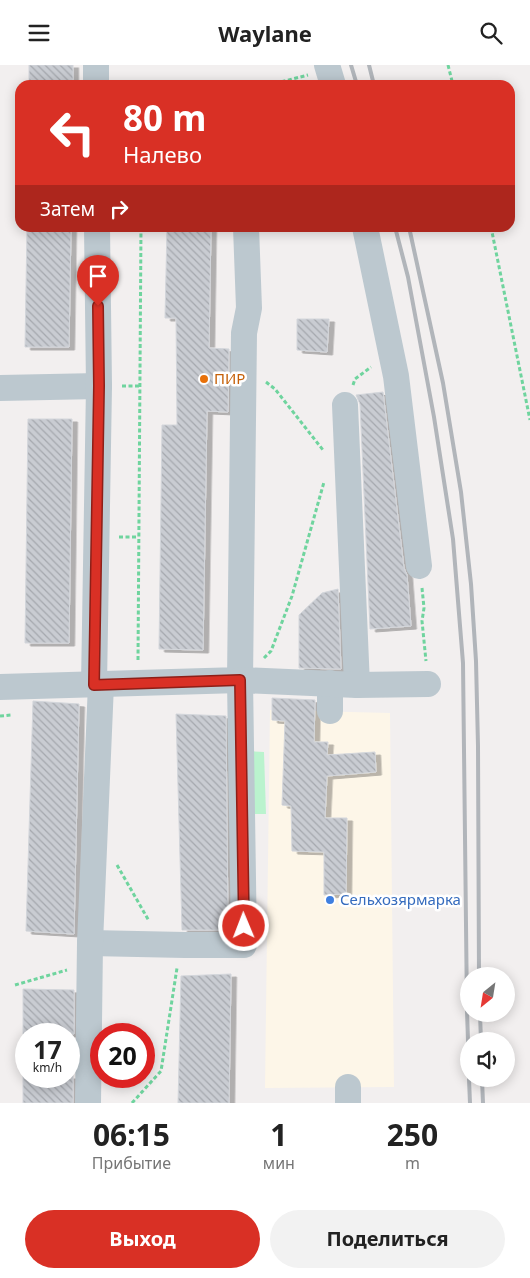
<!DOCTYPE html>
<html lang="ru">
<meta charset="utf-8">
<style>
:root{--surface:#fff;--page:#f2f2f2;--text:#222;--muted:#767676;--accent:#d93025}
body{margin:0;font-family:"Noto Sans",sans-serif;background:var(--page);color:var(--text);height:100vh;display:flex;flex-direction:column;font-size:19px;white-space:nowrap}
*{box-sizing:border-box;margin:0}
p{font-size:16px;color:var(--muted)}
.icon{flex:none;width:28px;height:28px;fill:none;stroke:currentColor;stroke-width:2;stroke-linecap:round;stroke-linejoin:round}
.map{position:relative;height:1038px;overflow:hidden}
.sheet{display:flex;flex-direction:column;background:var(--surface);flex:1}
.sheet>*{flex:none}
.guide{position:absolute;left:15px;top:15px;width:500px;height:152px;border-radius:15px;box-shadow:0 2px 12px #0003;background:#d93025;color:#fff;overflow:hidden}
.needle{width:32px;rotate:210deg}
.buttons{position:absolute;left:460px;top:902px;display:grid;gap:10px}
.buttons a{display:grid;place-items:center;width:55px;height:55px;border-radius:50%;background:var(--surface);box-shadow:0 2px 12px #0003;font-size:25px}
.speed{position:absolute;left:15px;top:958px;display:flex;gap:10px;font-size:25px;font-weight:700;text-align:center}
.speed>*{display:grid;place-content:center;width:65px;height:65px;border-radius:50%;background:var(--surface);box-shadow:0 2px 12px #0003;line-height:1}
.speed small{font-size:12px;font-weight:400}
.speed .limit{border:8px solid #d22;background:#fff;color:#111}
.pin{position:absolute;display:grid;place-items:center;width:42px;height:42px;color:#fff;margin:-51px -21px;border-radius:50% 50% 50% 0;rotate:-45deg;box-shadow:0 0 5px #0007}
.pin .icon{rotate:45deg}
.me{position:absolute;width:55px;margin:-28px;rotate:359deg;stroke-linejoin:round;filter:drop-shadow(0 0 4px #0008)}
.turn{display:flex;align-items:center;gap:18px;height:105px;padding:0 25px;font-size:22px}
.turn .icon{width:65px;height:65px;stroke-width:2.5}
.turn b{display:block;font-size:35px;line-height:42px}
.then{display:flex;align-items:center;height:48px;padding:0 25px;background:#0003;gap:10px;font-size:19px}
.eta{display:flex;justify-content:space-evenly;align-items:center;height:85px;text-align:center}
.eta b{font-size:30px;font-weight:700;line-height:35px}
.action{display:flex;gap:10px;margin-top:auto;padding:10px 25px}
.action a{flex:1;height:58px;border-radius:30px;background:var(--accent);color:#fff;font-size:20px;font-weight:700;line-height:58px;text-align:center}
.action a+a{background:var(--page);color:var(--text)}
header{display:flex;justify-content:space-between;align-items:center;height:65px;padding:0 25px;background:var(--surface);font-size:22px;font-weight:700}
.map>svg:first-child{display:block}
.commercial{fill:#fdf6e8}
.green{fill:#baf3ce}
.building{fill:url(#building-back-hatch);stroke:#d3d6db;filter:url(#shadow)}
.lines{fill:none;stroke-linecap:round;stroke-linejoin:round}
.path{stroke:#6fd49e;stroke-width:3;stroke-dasharray:4 2.5;stroke-linecap:butt}
.minor{stroke:#bcc8cf;stroke-width:26}
.rail{stroke:#b1b5ba;stroke-width:4}
.route-casing{stroke:#8d1f18;stroke-width:12}
.route{stroke:#d93025;stroke-width:9}
.food-dot{fill:#e8710a;stroke:#fff;stroke-width:2}
.shop-dot{fill:#3f7fe0;stroke:#fff;stroke-width:2}
.labels{text-anchor:middle;stroke-width:5;stroke-linejoin:round;paint-order:stroke}
.food-label{font-size:15px;fill:#c56008;stroke:#fff;text-anchor:start}
.shop-label{font-size:15px;fill:#366cbe;stroke:#fff;text-anchor:start}
</style>
<header><svg class="icon" aria-label="menu" viewBox="0 0 24 24"><path d="M4 6h16M4 12h16M4 18h16"/></svg>Waylane<svg class="icon" aria-label="search" viewBox="0 0 24 24"><circle cx="10" cy="10" r="6"/><path d="M15 15l6 6"/></svg></header>
<div class="map">
<svg width="530" height="1038" viewBox="0 0 530 1038">
<defs>
<pattern id="building-back-hatch" width="6" height="6" patternUnits="userSpaceOnUse" patternTransform="scale(1.25)"><rect width="6" height="6" fill="#c9ccd2"/><path d="M-1 5l2 2M0 0l6 6M5-1l2 2" fill="none" stroke="#a5a8ae"/></pattern>
<filter id="shadow"><feDropShadow dx="5.5" dy="3" stdDeviation="0" flood-color="#0004"/></filter>
</defs>
<rect width="100%" height="100%" fill="#f2efef"/>
<polygon class="commercial" points="270,645 390,648 394,1022 265,1023"/>
<polygon class="green" points="245,686 264,687 266,749 245,749"/>
<g class="building">
<rect x="29" y="0" width="44" height="20"/>
<polygon points="27,162 71,162 69,282 25,282"/>
<polygon points="167,162 211,162 209,283 229,284 228,347 207,346 203,585 159,584 162,360 177,360 176,253 165,253"/>
<polygon points="297,254 329,254 327,287 297,285"/>
<polygon points="383,327 404,503 407,510 411,561 370,564 360,339 356,330"/>
<polygon points="28,354 72,354 69,578 25,578"/>
<polygon points="338,524 341,604 299,603 299,550 322,528"/>
<polygon points="272,633 315,635 314,677 328,677 327,690 375,687 376,707 327,711 325,753 347,753 346,829 324,830 324,787 292,786 291,741 282,740 285,656 272,655"/>
<polygon points="33,636 79,639 74,869 26,866"/>
<polygon points="176,649 226,651 228,865 182,865"/>
<polygon points="231,909 229,1038 178,1038 181,911"/>
<polygon points="23,924 74,925 74,969 23,969"/>
<rect x="23" y="1011" width="50" height="27"/>
</g>
<g class="lines">
<g class="path">
<polyline points="448,0 453,20"/>
<polyline points="269,20 308,10"/>
<polyline points="491,162 530,355"/>
<polyline points="266,317 275,324 323,385"/>
<polyline points="353,320 355,314 371,302"/>
<polyline points="122,321 140,321"/>
<polyline points="119,472 138,472"/>
<polyline points="422,523 424,543 422,556 426,596"/>
<polyline points="264,593 271,586 292,531 324,417"/>
<polyline points="138,595 141,162"/>
<polyline points="0,651 11,650"/>
<polyline points="117,800 149,856"/>
<polyline points="15,920 67,905"/>
<polyline points="132,1038 161,1006 177,903"/>
</g>
<g class="minor">
<polyline points="96,0 96,20"/>
<polyline points="327,0 333,20"/>
<polyline points="365,162 396,311 419,501"/>
<polyline points="0,323 99,321"/>
<polyline points="345,340 357,620"/>
<polyline points="330,618 330,646"/>
<polyline points="94,620 99,321 97,162"/>
<polyline points="0,622 240,615 244,268 249,243 246,162"/>
<polyline points="90,878 185,880 244,880 240,615 357,620 428,619"/>
<polyline points="348,1022 348,1038"/>
<polyline points="88,1038 90,878 101,619"/>
</g>
<g class="rail">
<polyline points="351,0 357,20"/>
<polyline points="369,0 374,20"/>
<polyline points="395,162 408,212 434,352 453,474 463,598 467,946 469,1005"/>
<polyline points="409,162 443,318 461,427 471,519 476,596 478,681 479,911"/>
<polyline points="480,949 481,976"/>
<polyline points="469,1014 470,1038"/>
<polyline points="482,1014 483,1038"/>
</g>
</g>
<g class="lines">
<g class="route-casing">
<polyline id="route" points="98,241 99,321 94,620 240,615 244,861"/>
</g>
<use href="#route" class="route"/>
</g>
<circle class="food-dot" cx="204" cy="314" r="5"/>
<circle class="shop-dot" cx="330" cy="835" r="5"/>
<g class="labels">
<g class="food-label">
<text x="214" y="319">ПИР</text>
</g>
<g class="shop-label">
<text x="340" y="840">Сельхозярмарка</text>
</g>
</g>
</svg>
<div class="buttons">
<a><svg class="needle" viewBox="-14 -14 28 28"><path d="M0-13l5 13h-10z" fill="#e53935"/><path d="M0 13l5-13h-10z" fill="#767676"/></svg></a>
<a><svg class="icon" aria-label="sound" viewBox="0 0 24 24"><path d="M4 9h4l5-4v14l-5-4H4zM17 9q2 3 0 6"/></svg></a>
</div>
<div class="speed"><div>17<small>km/h</small></div><div class="limit">20</div></div>
<div class="pin" style="left:98px;top:241px;background:#d93025"><svg class="icon" aria-label="arrive" viewBox="0 0 24 24"><path d="M6 21V4h12l-3 4 3 4H6"/></svg></div>
<svg class="me" style="left:244px;top:861px" viewBox="-20 -20 40 40"><circle r="17" fill="#d93025" stroke="#fff" stroke-width="3"/><path d="M0-11L8 9 0 5-8 9z" fill="#fff"/></svg>
<div class="guide">
<div class="turn"><svg class="icon" aria-label="left" viewBox="0 0 24 24"><path d="M17 20v-9H6M10 6l-5 5 5 5"/></svg><div><b>80 m</b>Налево</div></div>
<div class="then">Затем<svg class="icon" aria-label="right" viewBox="0 0 24 24"><path d="M7 20v-9h11M14 6l5 5-5 5"/></svg></div>
</div>
</div>
<section class="sheet">
<div class="eta">
<div><b>06:15</b><p>Прибытие</p></div>
<div><b>1</b><p>мин</p></div>
<div><b>250</b><p>m</p></div>
</div>
<div class="action"><a>Выход</a><a>Поделиться</a></div>
</section>
